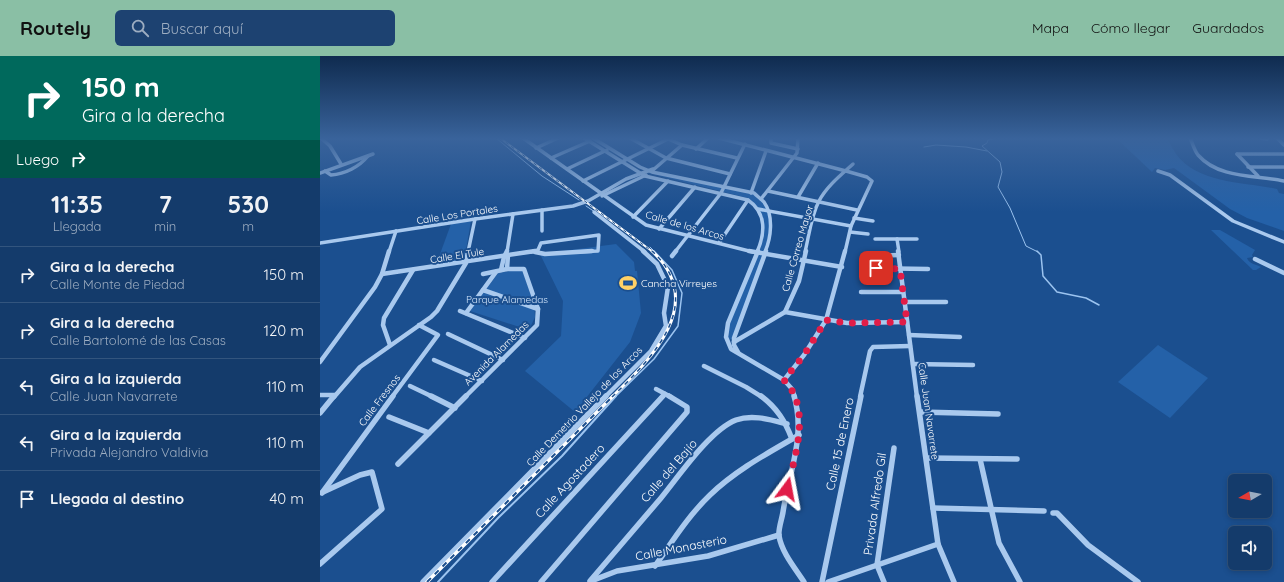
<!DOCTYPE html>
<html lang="es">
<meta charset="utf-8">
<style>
:root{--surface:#143b6b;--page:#1d4271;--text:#f1f3f6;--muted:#9dadc1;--line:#33557e;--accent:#8abfa5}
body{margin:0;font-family:Quicksand,sans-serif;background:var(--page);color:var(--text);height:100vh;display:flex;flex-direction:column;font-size:15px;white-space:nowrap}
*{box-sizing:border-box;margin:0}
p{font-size:13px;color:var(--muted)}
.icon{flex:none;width:22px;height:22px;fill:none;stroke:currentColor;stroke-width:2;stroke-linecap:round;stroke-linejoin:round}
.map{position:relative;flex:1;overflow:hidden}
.panel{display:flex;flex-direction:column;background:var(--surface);width:320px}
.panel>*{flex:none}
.hud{background:#00695c;color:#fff;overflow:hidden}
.needle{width:26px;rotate:260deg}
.fabs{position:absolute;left:908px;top:418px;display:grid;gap:8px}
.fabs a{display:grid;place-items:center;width:44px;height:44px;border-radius:6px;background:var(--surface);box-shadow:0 2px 6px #0003,0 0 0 1px var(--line);font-size:20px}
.pin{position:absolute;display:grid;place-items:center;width:34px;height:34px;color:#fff;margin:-17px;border-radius:8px;box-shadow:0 2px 6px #0006}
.me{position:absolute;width:44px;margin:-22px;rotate:13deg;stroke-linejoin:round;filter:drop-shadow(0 0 3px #0008)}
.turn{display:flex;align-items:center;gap:14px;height:84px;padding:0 16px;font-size:18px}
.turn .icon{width:52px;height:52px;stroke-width:2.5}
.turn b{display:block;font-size:28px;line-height:34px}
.then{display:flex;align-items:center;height:38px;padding:0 16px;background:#0003;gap:8px;font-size:15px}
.eta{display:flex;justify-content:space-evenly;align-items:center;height:68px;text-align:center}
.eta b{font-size:24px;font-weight:800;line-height:28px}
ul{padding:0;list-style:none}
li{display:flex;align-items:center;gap:12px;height:56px;padding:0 16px;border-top:1px solid var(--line)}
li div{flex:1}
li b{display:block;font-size:15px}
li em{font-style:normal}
header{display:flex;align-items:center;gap:24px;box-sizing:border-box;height:56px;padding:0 20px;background:var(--accent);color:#111}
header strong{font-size:19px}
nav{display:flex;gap:22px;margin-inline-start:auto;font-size:14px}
.search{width:280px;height:36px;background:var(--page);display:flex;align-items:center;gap:10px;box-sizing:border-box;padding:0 14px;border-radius:6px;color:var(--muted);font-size:15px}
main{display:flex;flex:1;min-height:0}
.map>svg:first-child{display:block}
.green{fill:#2461a8}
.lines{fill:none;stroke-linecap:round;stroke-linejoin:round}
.stream-far2{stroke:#9cc4f0;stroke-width:1}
.stream-far1{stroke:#9cc4f0;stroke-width:1.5}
.stream{stroke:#9cc4f0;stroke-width:2}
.minor-far2{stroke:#a9c9ee;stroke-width:3.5}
.minor-far1{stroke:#a9c9ee;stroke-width:4.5}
.minor{stroke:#a9c9ee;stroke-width:5.5}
.rail-far2-casing{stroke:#fff;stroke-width:2}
.rail-far1-casing{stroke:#fff;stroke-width:3}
.rail-casing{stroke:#fff;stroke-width:3.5}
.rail-far2{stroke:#1b4f8f;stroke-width:1;stroke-dasharray:3.5;stroke-linecap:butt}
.rail-far1{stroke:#1b4f8f;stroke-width:1.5;stroke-dasharray:4.5;stroke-linecap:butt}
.rail{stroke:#1b4f8f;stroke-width:2;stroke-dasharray:5.5;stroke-linecap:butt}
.route{stroke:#e11d48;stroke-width:7;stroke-dasharray:0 12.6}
.labels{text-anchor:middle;stroke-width:4;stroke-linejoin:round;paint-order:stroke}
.street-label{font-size:10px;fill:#fff;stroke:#1b4f8f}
.poi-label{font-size:10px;fill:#fff;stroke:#1b4f8f;text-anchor:start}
.park-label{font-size:10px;fill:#cfe3fa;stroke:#1b4f8f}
.near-street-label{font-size:12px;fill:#fff;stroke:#1b4f8f}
</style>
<header>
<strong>Routely</strong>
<div class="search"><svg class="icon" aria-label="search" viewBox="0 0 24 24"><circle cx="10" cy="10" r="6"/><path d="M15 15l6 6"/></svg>Buscar aquí</div>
<nav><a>Mapa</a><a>Cómo llegar</a><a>Guardados</a></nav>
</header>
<main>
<section class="panel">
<div class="hud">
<div class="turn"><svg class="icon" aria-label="right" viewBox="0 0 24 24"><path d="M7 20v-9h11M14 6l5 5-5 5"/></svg><div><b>150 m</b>Gira a la derecha</div></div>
<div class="then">Luego<svg class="icon" aria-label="right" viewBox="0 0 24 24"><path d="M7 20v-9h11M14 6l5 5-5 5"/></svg></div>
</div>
<div class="eta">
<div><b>11:35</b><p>Llegada</p></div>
<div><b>7</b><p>min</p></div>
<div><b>530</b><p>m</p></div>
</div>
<ul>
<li><svg class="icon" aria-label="right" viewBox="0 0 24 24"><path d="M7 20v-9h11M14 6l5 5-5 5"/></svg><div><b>Gira a la derecha</b><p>Calle Monte de Piedad</p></div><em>150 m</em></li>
<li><svg class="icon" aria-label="right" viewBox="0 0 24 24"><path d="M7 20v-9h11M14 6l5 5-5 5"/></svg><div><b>Gira a la derecha</b><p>Calle Bartolomé de las Casas</p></div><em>120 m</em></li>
<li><svg class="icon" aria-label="left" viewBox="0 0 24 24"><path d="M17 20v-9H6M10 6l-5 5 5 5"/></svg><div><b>Gira a la izquierda</b><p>Calle Juan Navarrete</p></div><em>110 m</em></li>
<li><svg class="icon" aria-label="left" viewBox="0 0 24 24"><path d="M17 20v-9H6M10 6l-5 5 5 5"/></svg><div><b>Gira a la izquierda</b><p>Privada Alejandro Valdivia</p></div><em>110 m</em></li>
<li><svg class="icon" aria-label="arrive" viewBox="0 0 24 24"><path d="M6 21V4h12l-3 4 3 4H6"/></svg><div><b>Llegada al destino</b></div><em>40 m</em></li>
</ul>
</section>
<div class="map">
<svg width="964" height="526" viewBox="0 0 964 526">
<rect width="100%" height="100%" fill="#1b4f8f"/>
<g class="green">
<path d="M796,82H847C850,88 853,93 856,98C878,128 926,126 957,133L959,137L964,138V175L927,162L910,153L854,112L845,114L835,112L832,116Z"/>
<path d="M328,114L436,136C453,156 455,173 445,196H438C445,177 446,155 428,142L324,116Z"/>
<polygon points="151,165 144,205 116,209 131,168"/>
<path d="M891,174H900L935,194L932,199L933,201L927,202C929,208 936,208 941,211L936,214H933Z"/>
<polygon points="296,188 314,206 315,215 317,215 321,257 310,286 255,356 205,315 241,280 243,245 220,198"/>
<polygon points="437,197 444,197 415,282 408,284 408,270"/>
<polygon points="202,213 214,248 215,261 209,274 150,255 178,217"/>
<polygon points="838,289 888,322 850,362 798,326"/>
</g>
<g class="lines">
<g class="stream-far2">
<polyline points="176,82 222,120 259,144"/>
<polyline points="677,82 668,84 667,87 662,90 680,106 682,116 678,131 690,152 706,190 718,196"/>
<polyline points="604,91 616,89 646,91 667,95"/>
<polyline points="266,150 275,156"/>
<polyline points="330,191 335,196"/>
</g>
<g class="stream-far1">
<polyline points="717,195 721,199 723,220 737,236 766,242 779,249"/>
<polyline points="295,341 334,303 358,270 362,237 352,214 334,195"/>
</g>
<polyline class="stream" points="118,526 178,462 242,400 296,340"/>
<g class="minor-far2">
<polyline points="1,82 10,90 21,108"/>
<polyline points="203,82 326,169 433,196"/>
<path d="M264,82L325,120L428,144C447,157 445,178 437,196"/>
<path d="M273,82L320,111L332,116L434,137C437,140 441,143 444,146C454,160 451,182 445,196"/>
<polyline points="310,82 346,102 410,118"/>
<polyline points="346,82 362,89 417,102"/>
<polyline points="399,82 526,115 547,121 552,125 531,170 525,196"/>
<polyline points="451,82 451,87 478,93"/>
<path d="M870,82C873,88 874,94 878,99C899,123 936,119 964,125"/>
<polyline points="940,82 947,83"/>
<polyline points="957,82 964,89"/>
<polyline points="216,92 238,82"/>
<polyline points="376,93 388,82"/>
<polyline points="917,98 964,98"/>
<polyline points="917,98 938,120"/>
<polyline points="231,102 270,85"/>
<polyline points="928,111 964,111"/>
<polyline points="247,113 287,94"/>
<polyline points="333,114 362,89"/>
<path d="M5,115L11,119C25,118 39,111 48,100"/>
<polyline points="838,115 850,119 913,165 964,186"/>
<polyline points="0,117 53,98"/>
<polyline points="263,125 348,83"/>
<polyline points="448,135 537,154"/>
<polyline points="431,137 446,95"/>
<polyline points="282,140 326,119"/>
<polyline points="478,141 498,107"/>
<polyline points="441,143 477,97 478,82"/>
<polyline points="438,153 531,170"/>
<polyline points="222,154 222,175"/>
<polyline points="274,156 325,196"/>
<polyline points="313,161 348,125"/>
<polyline points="534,162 553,165"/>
<polyline points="339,173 375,131"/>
<polyline points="530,176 548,178"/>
<polyline points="555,183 597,183"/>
<polyline points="577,183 579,196"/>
<polyline points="0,187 155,163 253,150 268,145 306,123 333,113"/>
<polyline points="399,187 428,144"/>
<polyline points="69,196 76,175"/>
<polyline points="148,196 155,163"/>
<polyline points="187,196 193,158"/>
<polyline points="211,196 218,194 221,187 279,179 278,195 255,196"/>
<polyline points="215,196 217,196"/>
<polyline points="355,196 401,137 425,88"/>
<path d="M485,196C489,180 491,160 499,145C507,130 521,119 533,108"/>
</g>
<g class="minor-far1">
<polyline points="429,195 522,211"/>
<polyline points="438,195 408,267 406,281 411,293 464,324 472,333 475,341"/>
<polyline points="578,195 597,341"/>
<polyline points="215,196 225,198 272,195"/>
<polyline points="352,200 356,195"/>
<polyline points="550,200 579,199"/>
<polyline points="935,203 964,217"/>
<polyline points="543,212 608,213"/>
<polyline points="187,213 188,199"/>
<polyline points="181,214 184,201 187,195"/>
<polyline points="62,218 215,195"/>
<polyline points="163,234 218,253"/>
<polyline points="541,236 583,236"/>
<polyline points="584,246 626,246"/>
<polyline points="140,255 205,282"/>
<polyline points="465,256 527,267 587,266"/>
<polyline points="146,257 176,216"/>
<polyline points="128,278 183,304"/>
<polyline points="589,279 640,281"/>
<polyline points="414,286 465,256 479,225 486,195"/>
<polyline points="70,289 63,269 64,262 93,214"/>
<polyline points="418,296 414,289 414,282 446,195"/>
<polyline points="114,304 162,325"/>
<polyline points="0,306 55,231 62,218 69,195"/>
<polyline points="593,308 653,309"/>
<polyline points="384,310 426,331 442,341"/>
<polyline points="464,324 484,299 506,264 525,195"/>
<polyline points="90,330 113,341"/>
<polyline points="336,333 351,341"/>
<polyline points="0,339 15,339"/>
<polyline points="14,341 40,311 111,261 117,255 146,207 148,195"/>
<polyline points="72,341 118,279 99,269"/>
<polyline points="145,341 217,269 218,253 204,213 187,213 163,218"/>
<polyline points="285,341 331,295 346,270 344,257 348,231 337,208 323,195"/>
<polyline points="342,341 345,338"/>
<polyline points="540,341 550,295 553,291 590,290"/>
</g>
<g class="minor">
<polyline points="111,340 135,352"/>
<path d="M441,340C457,352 465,365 472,383"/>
<path d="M474,340C486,379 469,417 463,456C462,463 458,473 459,480C462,497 475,512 484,526"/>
<polyline points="597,340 618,488 634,526"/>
<polyline points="600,356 678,358"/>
<polyline points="0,357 14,340"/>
<polyline points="69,361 109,377"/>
<polyline points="607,402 697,403"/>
<polyline points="660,403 679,487 700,526"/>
<polyline points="78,408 146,340"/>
<polyline points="2,437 73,340"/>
<polyline points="613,452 724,455"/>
<polyline points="733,457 737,457 768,489 818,526"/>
<polyline points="0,508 62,453 52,416 40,419 3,436"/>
<path d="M335,510C352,486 368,460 390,439C416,414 448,397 479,379"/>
<path d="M270,525C294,497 317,470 341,442C359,420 390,374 416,364C433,358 451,364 467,368"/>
<polyline points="271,525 297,515 388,500 459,479"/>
<polyline points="103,526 286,340"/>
<polyline points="172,526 343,340"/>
<polyline points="221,526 367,356 367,351 349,340"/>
<polyline points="502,526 541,340"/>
<polyline points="508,526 618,488"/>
<polyline points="564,526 557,509 574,392"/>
</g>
<g class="rail-far2-casing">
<polyline id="rail-far2" points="180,82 333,196"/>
</g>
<g class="rail-far1-casing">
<path id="rail-far1" d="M292,341C332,302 388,247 332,195"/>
</g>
<g class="rail-casing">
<polyline id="rail" points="107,526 293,340"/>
</g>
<use href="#rail-far2" class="rail-far2"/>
<use href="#rail-far1" class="rail-far1"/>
<use href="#rail" class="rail"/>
</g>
<linearGradient id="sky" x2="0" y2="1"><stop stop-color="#0f2b4f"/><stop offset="0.53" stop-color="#39639b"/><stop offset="1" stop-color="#39639b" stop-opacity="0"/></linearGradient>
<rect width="964" height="156" fill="url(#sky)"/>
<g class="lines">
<path class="route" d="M467,433C475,400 492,352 464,324L484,299L506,264L527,267L587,266L580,213L556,212"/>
</g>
<defs>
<g id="stadium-bare" transform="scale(1.38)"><path d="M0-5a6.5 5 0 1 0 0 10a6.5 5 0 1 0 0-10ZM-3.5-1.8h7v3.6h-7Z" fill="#ffd166" stroke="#1b4f8f" stroke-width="2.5" paint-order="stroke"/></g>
</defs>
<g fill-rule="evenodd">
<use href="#stadium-bare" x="308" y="227"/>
</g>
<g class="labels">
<g class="street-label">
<text transform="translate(137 158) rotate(-9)" y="4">Calle Los Portales</text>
<text transform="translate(365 169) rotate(16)" y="4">Calle de los Arcos</text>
<text transform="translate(477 192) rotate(-74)" y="4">Calle Correo Mayor</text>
<text transform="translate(137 199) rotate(-9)" y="4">Calle El Tule</text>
<text transform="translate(176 297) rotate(-45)" y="4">Avenida Alamedas</text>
<text transform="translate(59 344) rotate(-53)" y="4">Calle Fresnos</text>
<text transform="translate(264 350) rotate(-46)" y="4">Calle Demetrio Vallejo de los Arcos</text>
<text transform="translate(609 355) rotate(82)" y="4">Calle Juan Navarrete</text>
</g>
<g class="poi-label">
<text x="321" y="231">Cancha Virreyes</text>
</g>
<g class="park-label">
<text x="187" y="247">Parque Alamedas</text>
</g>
<g class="near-street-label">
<text transform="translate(520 388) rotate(-78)" y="4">Calle 15 de Enero</text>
<text transform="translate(349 415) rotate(-49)" y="4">Calle del Bajío</text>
<text transform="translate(250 425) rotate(-47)" y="4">Calle Agostadero</text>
<text transform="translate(555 448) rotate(-82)" y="4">Privada Alfredo Gil</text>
<text transform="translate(361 492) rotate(-11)" y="4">Calle Monasterio</text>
</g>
</g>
</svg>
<div class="fabs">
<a><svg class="needle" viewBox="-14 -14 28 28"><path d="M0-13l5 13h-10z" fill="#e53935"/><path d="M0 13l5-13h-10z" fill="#9dadc1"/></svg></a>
<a><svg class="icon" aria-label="sound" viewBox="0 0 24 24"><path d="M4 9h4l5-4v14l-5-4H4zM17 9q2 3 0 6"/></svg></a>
</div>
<div class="pin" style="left:556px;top:212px;background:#d93025"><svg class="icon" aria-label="arrive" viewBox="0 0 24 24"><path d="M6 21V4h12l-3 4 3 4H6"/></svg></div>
<svg class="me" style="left:467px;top:433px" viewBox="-20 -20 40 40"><path d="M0-17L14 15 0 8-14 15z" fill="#e11d48" stroke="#fff" stroke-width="4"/></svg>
</div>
</main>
